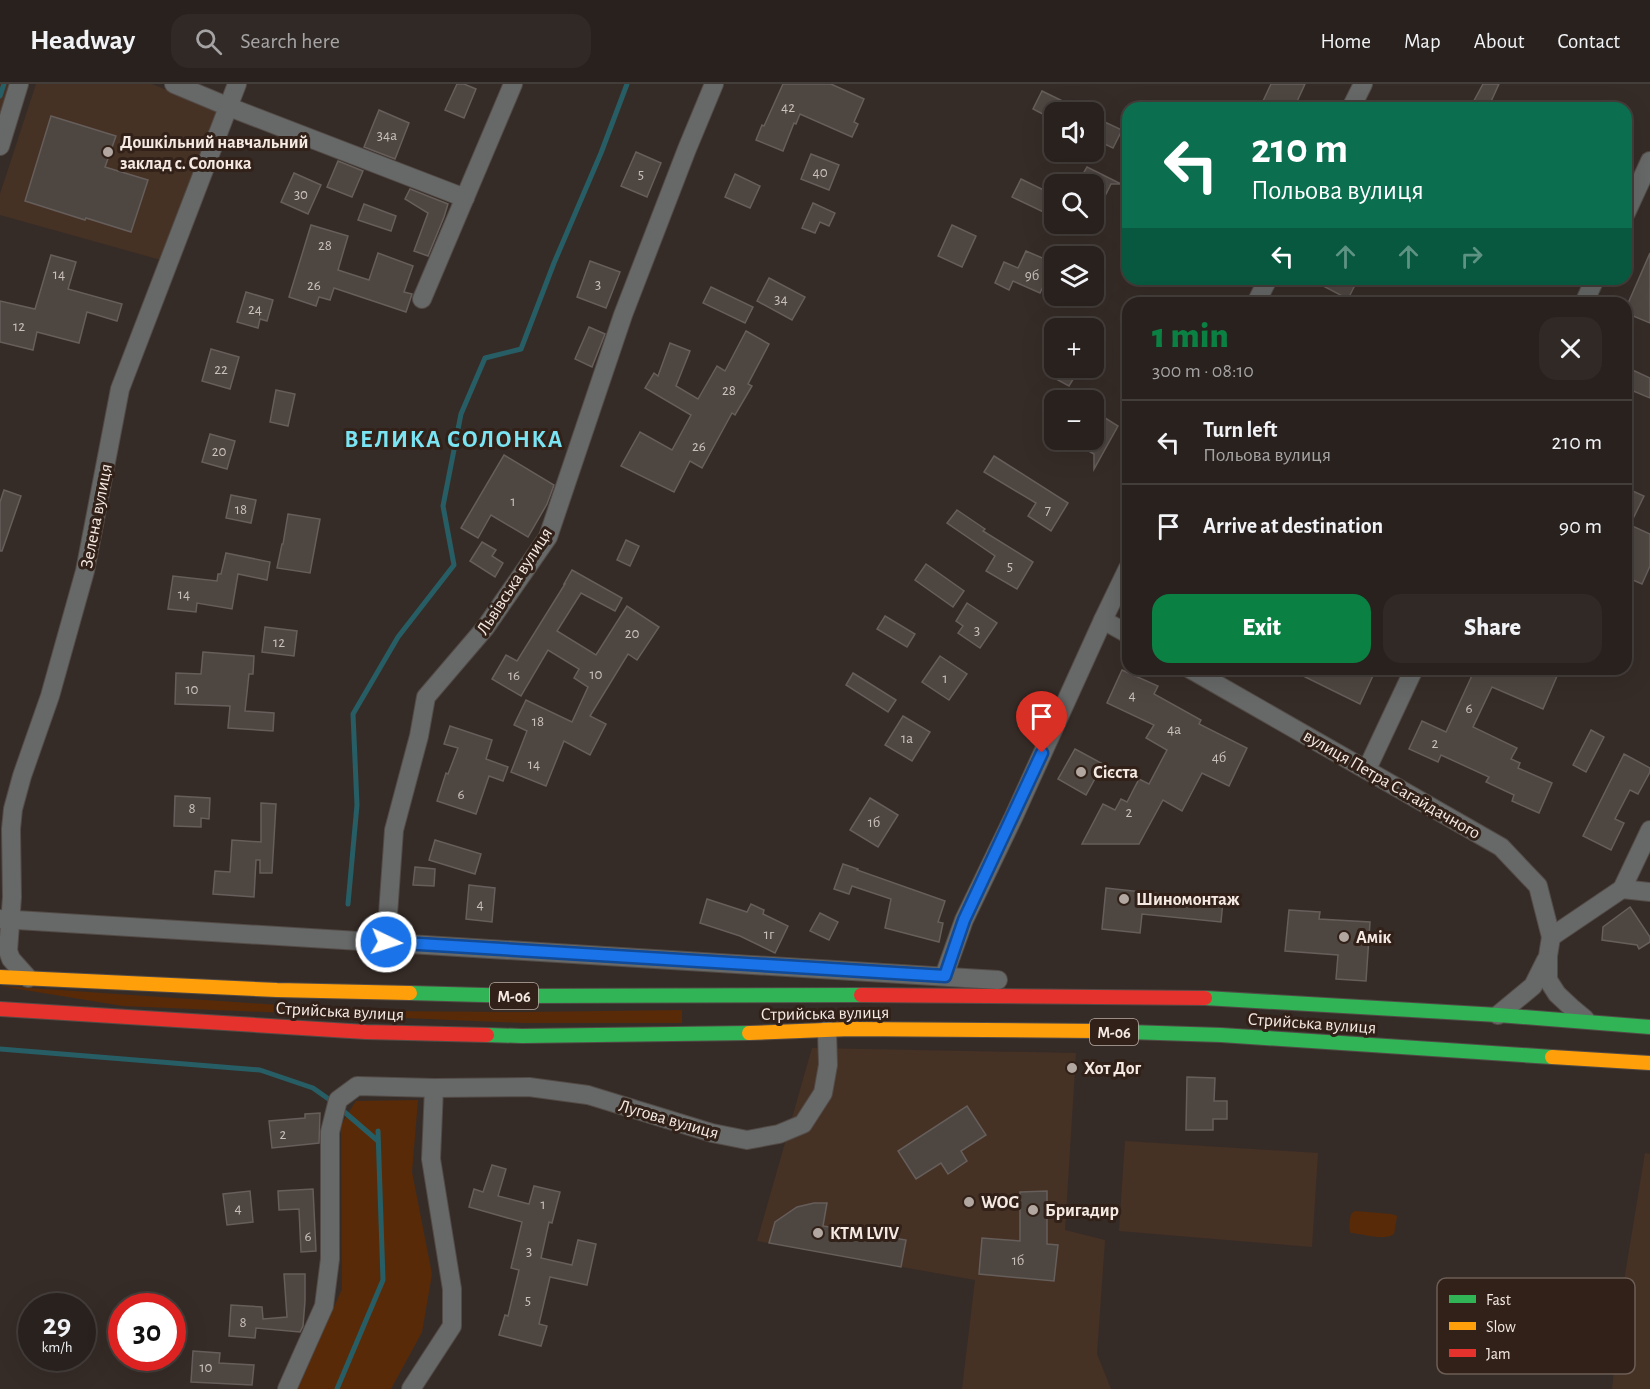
<!DOCTYPE html>
<meta charset="utf-8">
<style>
:root{--surface:#28211d;--page:#302926;--text:#f1f3f6;--muted:#a5a3a4;--line:#443e3b;--accent:#0b8043}
body{margin:0;font-family:"Alegreya Sans",sans-serif;background:var(--page);color:var(--text);height:100vh;display:flex;flex-direction:column;font-size:22px;white-space:nowrap}
*{box-sizing:border-box;margin:0}
p{font-size:20px;color:var(--muted)}
.icon{flex:none;width:33px;height:33px;fill:none;stroke:currentColor;stroke-width:2;stroke-linecap:round;stroke-linejoin:round}
.map{position:relative;flex:1;overflow:hidden}
.panel{position:absolute;left:1122px;top:213px;width:510px;height:378px;display:flex;flex-direction:column;background:var(--surface);border-radius:18px;box-shadow:0 6px 24px #0002,0 0 0 2px var(--line)}
.panel>*{flex:none}
.hud{position:absolute;left:1122px;top:18px;width:510px;height:183px;border-radius:18px;box-shadow:0 6px 24px #0002,0 0 0 2px var(--line);background:#0b6e4f;color:#fff;overflow:hidden}
.buttons{position:absolute;left:1044px;top:18px;display:grid;gap:12px}
.buttons a{display:grid;place-items:center;width:60px;height:60px;border-radius:12px;background:var(--surface);box-shadow:0 6px 24px #0002,0 0 0 2px var(--line);font-size:30px}
.speed{position:absolute;left:18px;top:1209px;display:flex;gap:12px;font-size:30px;font-weight:700;text-align:center}
.speed>*{display:grid;place-content:center;width:78px;height:78px;border-radius:50%;background:var(--surface);box-shadow:0 6px 24px #0002,0 0 0 2px var(--line);line-height:1}
.speed small{font-size:15px;font-weight:400}
.speed .limit{border:9px solid #d22;background:#fff;color:#111}
.pin{position:absolute;display:grid;place-items:center;width:51px;height:51px;color:#fff;margin:-62px -26px;border-radius:50% 50% 50% 0;rotate:-45deg;box-shadow:0 0 6px #0007}
.pin .icon{rotate:45deg}
.me{position:absolute;width:66px;margin:-33px;rotate:94deg;stroke-linejoin:round;filter:drop-shadow(0 0 4px #0008)}
.turn{display:flex;align-items:center;gap:21px;height:126px;padding:0 30px;font-size:27px}
.turn .icon{width:78px;height:78px;stroke-width:2.5}
.turn b{display:block;font-size:42px;line-height:51px}
.lanes{display:flex;align-items:center;height:57px;padding:0 30px;background:#0003;justify-content:center;gap:30px;direction:ltr}
.lanes .off{opacity:.35}
.round{display:grid;place-items:center;flex:none;width:63px;height:63px;border-radius:18px;background:var(--page)}
.summary{display:flex;align-items:center;justify-content:space-between;height:102px;padding:0 30px}
h1{font-size:36px;font-weight:800;line-height:45px;color:var(--accent)}
.cta{display:flex;gap:12px;margin-top:auto;padding:12px 30px}
.cta a{flex:1;height:69px;border-radius:18px;background:var(--accent);color:#fff;font-size:24px;font-weight:800;line-height:69px;text-align:center}
.cta a+a{background:var(--page);color:var(--text)}
ul{padding:0;list-style:none}
li{display:flex;align-items:center;gap:18px;height:84px;padding:0 30px;border-top:2px solid var(--line)}
li div{flex:1}
li b{display:block;font-size:22px}
li em{font-style:normal}
header{display:flex;align-items:center;gap:36px;box-sizing:border-box;height:84px;padding:0 30px;background:var(--surface);border-bottom:2px solid var(--line)}
header strong{font-size:28px}
nav{display:flex;gap:33px;margin-inline-start:auto;font-size:21px}
.search{width:420px;height:54px;background:var(--page);display:flex;align-items:center;gap:15px;box-sizing:border-box;padding:0 21px;border-radius:18px;color:var(--muted);font-size:22px}
.map>svg:first-child{display:block}
.built{fill:#463125}
.green{fill:#592a08}
.lines{fill:none;stroke-linecap:round;stroke-linejoin:round}
.stream{stroke:#275e65;stroke-width:5}
.building{fill:#4e4641;stroke:#665e5a;stroke-width:1.5}
.street-casing{stroke:#534b47;stroke-width:20}
.fast-casing{stroke:#534b47;stroke-width:16}
.slow-casing{stroke:#534b47;stroke-width:16}
.jam-casing{stroke:#534b47;stroke-width:16}
.street{stroke:#676968;stroke-width:18}
.fast{stroke:#30b455;stroke-width:14}
.slow{stroke:#ff9f0a;stroke-width:14}
.jam{stroke:#e5322d;stroke-width:14}
.route-casing{stroke:#114b97;stroke-width:15}
.route{stroke:#1a73e8;stroke-width:10}
.poi-dot{fill:#b2a7a1;stroke:#312118;stroke-width:2}
.labels{text-anchor:middle;stroke-width:6;stroke-linejoin:round;paint-order:stroke}
.number-label{font-size:15px;fill:#cac0ba}
.shield{fill:#312118;stroke:#baada6;stroke-width:1.5}
.shield-label{font-size:16px;font-weight:bold;fill:#f4e9e3}
.poi-label{font-size:18px;font-weight:bold;fill:#f4e9e3;stroke:#312118;text-anchor:start}
.street-label{font-size:18px;fill:#f4e9e3;stroke:#312118}
.district-label{font-size:24px;font-weight:bold;letter-spacing:1.5px;fill:#7ae4f3;stroke:#312118}
.key{fill:#312118;stroke:#6c5d55;stroke-width:1.5}
.key-label{font-size:16px;fill:#f4e9e3}
</style>
<header>
<strong>Headway</strong>
<div class="search"><svg class="icon" aria-label="search" viewBox="0 0 24 24"><circle cx="10" cy="10" r="6"/><path d="M15 15l6 6"/></svg>Search here</div>
<nav><a>Home</a><a>Map</a><a>About</a><a>Contact</a></nav>
</header>
<div class="map">
<svg width="1650" height="1305" viewBox="0 0 1650 1305">
<rect width="100%" height="100%" fill="#362c27"/>
<g class="built">
<polygon points="0,0 11,0 0,34"/>
<polygon points="36,0 152,0 218,27 161,176 0,131 0,110"/>
<polygon points="812,964 1076,969 1065,1146 1105,1156 1097,1270 1111,1305 962,1305 975,1196 757,1157"/>
<polygon points="1125,1057 1318,1069 1312,1163 1119,1147"/>
<polygon points="1645,1069 1650,1070 1650,1305 1612,1305 1625,1191"/>
</g>
<g class="green">
<polygon points="0,902 368,927 524,928 682,926 682,939 523,939 123,922"/>
<polygon points="418,1016 412,1088 432,1190 422,1248 391,1305 298,1305 342,1205 341,1041 356,1017"/>
<path d="M1355,1127L1391,1130L1397,1132L1394,1150C1383,1157 1364,1150 1351,1149C1348,1144 1350,1136 1351,1130Z"/>
</g>
<g class="lines">
<g class="stream">
<polyline points="0,12 4,0"/>
<polyline points="348,820 357,721 353,630 398,553 454,481 443,422 461,330 485,274 521,265 554,179 601,69 627,0"/>
<polyline points="0,965 260,986 313,1004 330,1016"/>
<polyline points="341,1025 378,1057"/>
<polyline points="337,1305 383,1196 378,1047"/>
</g>
</g>
<g class="building">
<polygon points="457,0 464,0 476,5 464,34 445,26"/>
<polygon points="783,0 831,0 864,15 854,38 858,40 852,53 800,30 796,40 794,39 783,67 756,56 762,41 764,42"/>
<polygon points="1271,0 1305,0 1294,24 1279,24 1263,17"/>
<polygon points="1483,0 1499,0 1488,24 1470,24"/>
<polygon points="1042,7 1085,28 1054,28 1054,36 1033,25"/>
<polygon points="379,26 409,39 395,75 364,63"/>
<polygon points="51,32 116,52 105,83 148,96 131,148 86,134 85,136 25,117"/>
<polygon points="1094,33 1122,46 1113,64 1094,55"/>
<polygon points="636,68 661,79 647,113 621,102"/>
<polygon points="811,70 839,81 829,106 801,95"/>
<polygon points="338,77 363,87 352,113 327,103"/>
<polygon points="1087,83 1121,100 1111,100 1094,134 1094,100 1077,100"/>
<polygon points="294,89 321,101 308,130 281,118"/>
<polygon points="735,90 760,102 750,124 725,113"/>
<polygon points="1021,95 1054,111 1054,133 1012,113"/>
<polygon points="410,105 448,120 444,133 428,172 414,167 428,129 405,115"/>
<polygon points="813,119 835,129 829,142 820,138 815,149 802,144"/>
<polygon points="364,120 396,132 391,147 358,136"/>
<polygon points="311,141 348,152 338,186 369,196 378,169 413,182 404,208 412,210 406,228 334,204 330,216 319,213 316,222 289,213"/>
<polygon points="952,141 976,152 962,183 938,172"/>
<polygon points="1026,167 1054,179 1040,209 1013,197 1009,206 995,199 1004,178 1018,184"/>
<polygon points="1650,169 1650,239 1626,229 1626,224"/>
<polygon points="51,171 76,178 68,205 122,220 117,237 87,228 79,259 37,248 33,266 0,258 0,217 35,225"/>
<polygon points="590,177 620,188 606,224 577,213"/>
<polygon points="769,194 805,213 792,236 757,217"/>
<polygon points="1310,195 1358,195 1348,215"/>
<polygon points="711,203 753,223 745,239 703,219"/>
<polygon points="246,208 273,216 267,237 260,235 258,244 237,238"/>
<polygon points="589,243 605,250 592,283 575,275"/>
<polygon points="746,247 769,260 748,300 752,302 735,331 732,329 702,384 690,377 674,408 621,382 640,348 672,366 691,331 645,304 654,289 658,292 670,259 690,267 676,302 698,315 717,282 725,287"/>
<polygon points="211,265 239,273 230,305 202,297"/>
<polygon points="1626,283 1650,294 1650,314 1626,304"/>
<polygon points="1063,284 1080,284 1069,302 1056,295"/>
<polygon points="276,306 295,310 288,342 270,338"/>
<polygon points="1094,327 1118,342 1094,385 1094,370 1069,356 1094,356"/>
<polygon points="210,350 235,357 227,385 202,378"/>
<polygon points="504,371 554,401 547,420 528,453 491,431 478,454 461,444"/>
<polygon points="994,372 1068,419 1051,447 1028,432 1036,419 984,388"/>
<polygon points="1626,404 1644,412 1630,441 1650,450 1650,482 1642,500 1626,493"/>
<polygon points="4,406 21,412 2,467 0,467 0,418"/>
<polygon points="231,411 256,416 251,439 226,434"/>
<polygon points="957,426 985,445 983,447 1033,478 1017,505 986,487 995,472 947,439"/>
<polygon points="288,430 320,435 310,489 277,484 282,460 283,460"/>
<polygon points="626,456 639,462 630,482 617,476"/>
<polygon points="482,458 496,466 492,472 503,479 495,493 470,477"/>
<polygon points="226,469 270,478 267,496 238,490 232,525 197,519 196,528 168,525 173,492 217,497 218,490 221,490"/>
<polygon points="926,480 964,507 953,523 915,496"/>
<polygon points="572,486 622,514 615,527 581,509 557,547 596,571 627,522 659,543 637,576 628,570 590,632 606,640 590,671 564,657 546,702 511,688 527,647 514,641 526,616 572,638 588,603 574,594 579,585 548,566 521,612 492,595 506,571 517,577 565,500 564,500"/>
<polygon points="967,519 997,539 980,564 958,549 963,542 956,537"/>
<polygon points="885,532 915,550 907,563 877,545"/>
<polygon points="265,543 297,547 294,572 262,568"/>
<polygon points="203,568 254,572 253,590 249,590 245,627 274,629 273,647 228,644 230,622 175,620 176,589 201,590"/>
<polygon points="940,572 967,590 949,616 922,598"/>
<polygon points="1289,585 1376,585 1360,620"/>
<polygon points="1475,585 1503,585 1520,592 1533,585 1560,585 1543,625 1492,603 1473,643 1517,664 1511,675 1520,679 1518,684 1552,699 1539,729 1512,717 1514,711 1486,698 1489,693 1441,671 1438,678 1409,665 1422,637 1446,648"/>
<polygon points="1122,586 1158,602 1154,610 1201,636 1199,640 1247,664 1229,702 1202,689 1182,727 1163,716 1139,760 1082,760 1103,720 1115,726 1121,715 1127,718 1139,695 1149,700 1167,666 1146,654 1154,641 1107,619"/>
<polygon points="853,589 896,616 888,628 846,601"/>
<polygon points="903,632 930,648 912,677 885,661"/>
<polygon points="450,642 492,656 486,675 508,683 503,697 489,692 476,730 437,717 446,689 448,690 458,664 444,660"/>
<polygon points="1591,646 1604,653 1586,688 1573,681"/>
<polygon points="1075,665 1103,680 1086,711 1058,695"/>
<polygon points="1624,670 1650,684 1650,688 1638,710 1630,706 1615,735 1624,739 1611,766 1583,752"/>
<polygon points="175,712 210,714 209,735 201,734 201,743 174,742"/>
<polygon points="870,714 898,731 878,763 850,746"/>
<polygon points="261,719 276,720 272,789 260,789 260,776 256,776 254,813 213,810 215,787 230,788 232,756 261,758"/>
<polygon points="435,756 481,770 475,790 429,776"/>
<polygon points="843,780 858,785 857,786 945,817 938,838 943,839 939,858 885,844 891,815 852,802 849,810 834,805"/>
<polygon points="415,783 435,785 434,802 413,801"/>
<polygon points="469,801 495,804 492,838 466,835"/>
<polygon points="1106,804 1223,817 1221,838 1142,830 1140,849 1102,845"/>
<polygon points="707,815 747,828 751,820 764,826 763,830 788,842 775,869 740,852 700,839"/>
<polygon points="1630,823 1650,853 1650,858 1639,865 1637,861 1602,856 1603,843"/>
<polygon points="1289,826 1320,828 1319,835 1370,838 1366,897 1336,895 1338,871 1285,867"/>
<polygon points="820,829 838,838 829,856 810,847"/>
<polygon points="1187,993 1215,994 1214,1017 1227,1017 1227,1035 1213,1035 1213,1046 1186,1046"/>
<polygon points="967,1022 986,1051 961,1067 967,1077 948,1090 941,1079 916,1095 898,1067"/>
<polygon points="320,1029 319,1059 272,1064 269,1037 305,1034 305,1030"/>
<polygon points="492,1081 506,1085 498,1112 529,1120 534,1102 560,1108 552,1139 549,1138 541,1174 572,1181 578,1156 596,1160 587,1201 550,1193 539,1240 547,1242 541,1262 499,1251 505,1231 508,1232 519,1186 511,1184 522,1138 469,1123 474,1105 483,1108"/>
<polygon points="313,1105 316,1167 301,1168 299,1125 279,1126 278,1107"/>
<polygon points="250,1107 253,1138 227,1141 223,1110"/>
<polygon points="1047,1107 1047,1160 1058,1161 1054,1197 979,1190 982,1154 1020,1157 1020,1108"/>
<polygon points="814,1119 827,1119 823,1142 906,1156 901,1183 769,1159 775,1138 797,1123"/>
<polygon points="284,1190 305,1190 305,1217 303,1242 300,1248 256,1244 255,1254 229,1252 231,1221 262,1223 263,1235 287,1233"/>
<polygon points="193,1267 220,1269 219,1279 254,1281 252,1301 191,1298"/>
</g>
<g class="lines">
<g class="street-casing">
<g id="street">
<polyline points="174,0 229,23 465,114"/>
<polyline points="1351,24 1363,0"/>
<polyline points="0,62 19,0"/>
<polyline points="1626,129 1650,77"/>
<polyline points="422,215 513,0"/>
<polyline points="1256,219 1268,195"/>
<polyline points="1584,219 1595,195"/>
<polyline points="1103,536 1128,550"/>
<polyline points="1190,585 1501,763 1538,802 1551,853 1548,872 1548,896 1557,910 1573,925 1585,935"/>
<polyline points="1367,685 1414,585"/>
<polyline points="1622,805 1650,746"/>
<polyline points="0,835 998,896"/>
<polyline points="1551,853 1622,805 1650,808"/>
<polyline points="386,858 394,746 419,652 426,613 485,544 548,453 623,231 687,65 714,0"/>
<polyline points="944,892 964,836 1014,732 1103,536 1128,484"/>
<polyline points="28,894 11,875 8,867 12,813 11,745 13,725 22,692 50,612 85,487 120,305 237,0"/>
<polyline points="1498,931 1533,902 1546,876"/>
<polyline points="287,1305 324,1222 330,1175 330,1048 338,1016 357,1002 434,1004 529,1003 588,1011 712,1049 747,1056 779,1050 803,1040 823,1009 828,981 827,946"/>
<polyline points="411,1305 452,1242 452,1205 431,1075 434,1004"/>
</g>
</g>
<g class="fast-casing">
<g id="fast">
<polyline points="410,909 522,912 861,911"/>
<polyline points="1205,914 1498,931 1650,943"/>
<polyline points="1097,947 1221,951 1552,973"/>
<polyline points="487,951 522,952 749,949"/>
</g>
</g>
<g class="slow-casing">
<g id="slow">
<polyline points="0,893 277,906 410,909"/>
<polyline points="749,949 850,945 1097,947"/>
<polyline points="1552,973 1650,979"/>
</g>
</g>
<g class="jam-casing">
<g id="jam">
<polyline points="861,911 1205,914"/>
<polyline points="0,925 366,948 487,951"/>
</g>
</g>
<use href="#street" class="street"/>
<use href="#fast" class="fast"/>
<use href="#slow" class="slow"/>
<use href="#jam" class="jam"/>
</g>
<g class="lines">
<g class="route-casing">
<polyline id="route" points="386,858 945,892 964,836 1042,669"/>
</g>
<use href="#route" class="route"/>
</g>
<g class="poi-dot">
<circle cx="108" cy="68" r="6"/>
<circle cx="1081" cy="688" r="6"/>
<circle cx="1124" cy="815" r="6"/>
<circle cx="1344" cy="853" r="6"/>
<circle cx="1072" cy="984" r="6"/>
<circle cx="969" cy="1118" r="6"/>
<circle cx="1033" cy="1126" r="6"/>
<circle cx="818" cy="1149" r="6"/>
</g>
<g class="labels">
<g class="number-label">
<text x="788" y="28">42</text>
<text x="387" y="56">34а</text>
<text x="820" y="93">40</text>
<text x="641" y="95">5</text>
<text x="301" y="115">30</text>
<text x="325" y="166">28</text>
<text x="59" y="195">14</text>
<text x="1032" y="196">9б</text>
<text x="598" y="205">3</text>
<text x="314" y="206">26</text>
<text x="781" y="220">34</text>
<text x="255" y="230">24</text>
<text x="19" y="247">12</text>
<text x="221" y="290">22</text>
<text x="729" y="311">28</text>
<text x="699" y="367">26</text>
<text x="219" y="372">20</text>
<text x="513" y="422">1</text>
<text x="241" y="430">18</text>
<text x="1048" y="431">7</text>
<text x="1010" y="487">5</text>
<text x="184" y="515">14</text>
<text x="977" y="551">3</text>
<text x="632" y="554">20</text>
<text x="279" y="563">12</text>
<text x="596" y="595">10</text>
<text x="514" y="596">16</text>
<text x="945" y="599">1</text>
<text x="192" y="610">10</text>
<text x="1132" y="616">4</text>
<text x="1469" y="629">6</text>
<text x="538" y="642">18</text>
<text x="1174" y="650">4а</text>
<text x="907" y="659">1а</text>
<text x="1435" y="664">2</text>
<text x="1219" y="678">4б</text>
<text x="534" y="685">14</text>
<text x="461" y="715">6</text>
<text x="192" y="729">8</text>
<text x="1129" y="733">2</text>
<text x="874" y="743">1б</text>
<text x="480" y="825">4</text>
<text x="769" y="855">1г</text>
<text x="283" y="1055">2</text>
<text x="543" y="1125">1</text>
<text x="238" y="1129">4</text>
<text x="308" y="1157">6</text>
<text x="529" y="1172">3</text>
<text x="1018" y="1181">1б</text>
<text x="528" y="1221">5</text>
<text x="243" y="1243">8</text>
<text x="206" y="1288">10</text>
</g>
<g class="shield">
<rect x="490" y="899" width="48" height="26" rx="4.5"/>
<rect x="1090" y="935" width="48" height="26" rx="4.5"/>
</g>
<g class="shield-label">
<text x="514" y="918">М-06</text>
<text x="1114" y="954">М-06</text>
</g>
<g class="poi-label">
<text x="120" y="64">Дошкільний навчальний<tspan x="120" dy="21">заклад с. Солонка</tspan></text>
<text x="1093" y="694">Сієста</text>
<text x="1136" y="821">Шиномонтаж</text>
<text x="1356" y="859">Амік</text>
<text x="1084" y="990">Хот Дог</text>
<text x="981" y="1124">WOG</text>
<text x="1045" y="1132">Бригадир</text>
<text x="830" y="1155">KTM LVIV</text>
</g>
<g class="street-label">
<text transform="translate(96 432) rotate(-79)" y="6">Зелена вулиця</text>
<text transform="translate(514 497) rotate(-57)" y="6">Львівська вулиця</text>
<text transform="translate(1392 700) rotate(30)" y="6">вулиця Петра Сагайдачного</text>
<text transform="translate(340 927) rotate(3)" y="6">Стрийська вулиця</text>
<text transform="translate(825 929) rotate(-1)" y="6">Стрийська вулиця</text>
<text transform="translate(1312 939) rotate(4)" y="6">Стрийська вулиця</text>
<text transform="translate(669 1035) rotate(16)" y="6">Лугова вулиця</text>
</g>
<g class="district-label">
<text x="454" y="363">ВЕЛИКА СОЛОНКА</text>
</g>
</g>
<rect x="1437" y="1194" width="198" height="96" rx="9" class="key"/>
<rect x="1449" y="1211" width="27" height="8" fill="#30b455"/>
<rect x="1449" y="1238" width="27" height="8" fill="#ff9f0a"/>
<rect x="1449" y="1265" width="27" height="8" fill="#e5322d"/>
<g class="key-label">
<text x="1486" y="1221">Fast</text>
<text x="1486" y="1248">Slow</text>
<text x="1486" y="1275">Jam</text>
</g>
</svg>
<div class="buttons">
<a><svg class="icon" aria-label="sound" viewBox="0 0 24 24"><path d="M4 9h4l5-4v14l-5-4H4zM17 9q2 3 0 6"/></svg></a>
<a><svg class="icon" aria-label="search" viewBox="0 0 24 24"><circle cx="10" cy="10" r="6"/><path d="M15 15l6 6"/></svg></a>
<a><svg class="icon" aria-label="layers" viewBox="0 0 24 24"><path d="M12 4l9 5-9 5-9-5zM3 14l9 5 9-5"/></svg></a>
<a>+</a>
<a>−</a>
</div>
<div class="speed"><div>29<small>km/h</small></div><div class="limit">30</div></div>
<div class="pin" style="left:1042px;top:669px;background:#d93025"><svg class="icon" aria-label="arrive" viewBox="0 0 24 24"><path d="M6 21V4h12l-3 4 3 4H6"/></svg></div>
<svg class="me" style="left:386px;top:858px" viewBox="-20 -20 40 40"><circle r="17" fill="#1a73e8" stroke="#fff" stroke-width="3"/><path d="M0-11L8 9 0 5-8 9z" fill="#fff"/></svg>
<div class="hud">
<div class="turn"><svg class="icon" aria-label="left" viewBox="0 0 24 24"><path d="M17 20v-9H6M10 6l-5 5 5 5"/></svg><div><b>210 m</b>Польова вулиця</div></div>
<div class="lanes"><svg class="icon" aria-label="left" viewBox="0 0 24 24"><path d="M17 20v-9H6M10 6l-5 5 5 5"/></svg><svg class="icon off" aria-label="ahead" viewBox="0 0 24 24"><path d="M12 20V5M6 11l6-6 6 6"/></svg><svg class="icon off" aria-label="ahead" viewBox="0 0 24 24"><path d="M12 20V5M6 11l6-6 6 6"/></svg><svg class="icon off" aria-label="right" viewBox="0 0 24 24"><path d="M7 20v-9h11M14 6l5 5-5 5"/></svg></div>
</div>
<section class="panel">
<div class="summary"><div><h1>1 min</h1><p>300 m · 08:10</p></div><a class="round"><svg class="icon" aria-label="close" viewBox="0 0 24 24"><path d="M6 6l12 12M18 6L6 18"/></svg></a></div>
<ul>
<li><svg class="icon" aria-label="left" viewBox="0 0 24 24"><path d="M17 20v-9H6M10 6l-5 5 5 5"/></svg><div><b>Turn left</b><p>Польова вулиця</p></div><em>210 m</em></li>
<li><svg class="icon" aria-label="arrive" viewBox="0 0 24 24"><path d="M6 21V4h12l-3 4 3 4H6"/></svg><div><b>Arrive at destination</b></div><em>90 m</em></li>
</ul>
<div class="cta"><a>Exit</a><a>Share</a></div>
</section>
</div>
